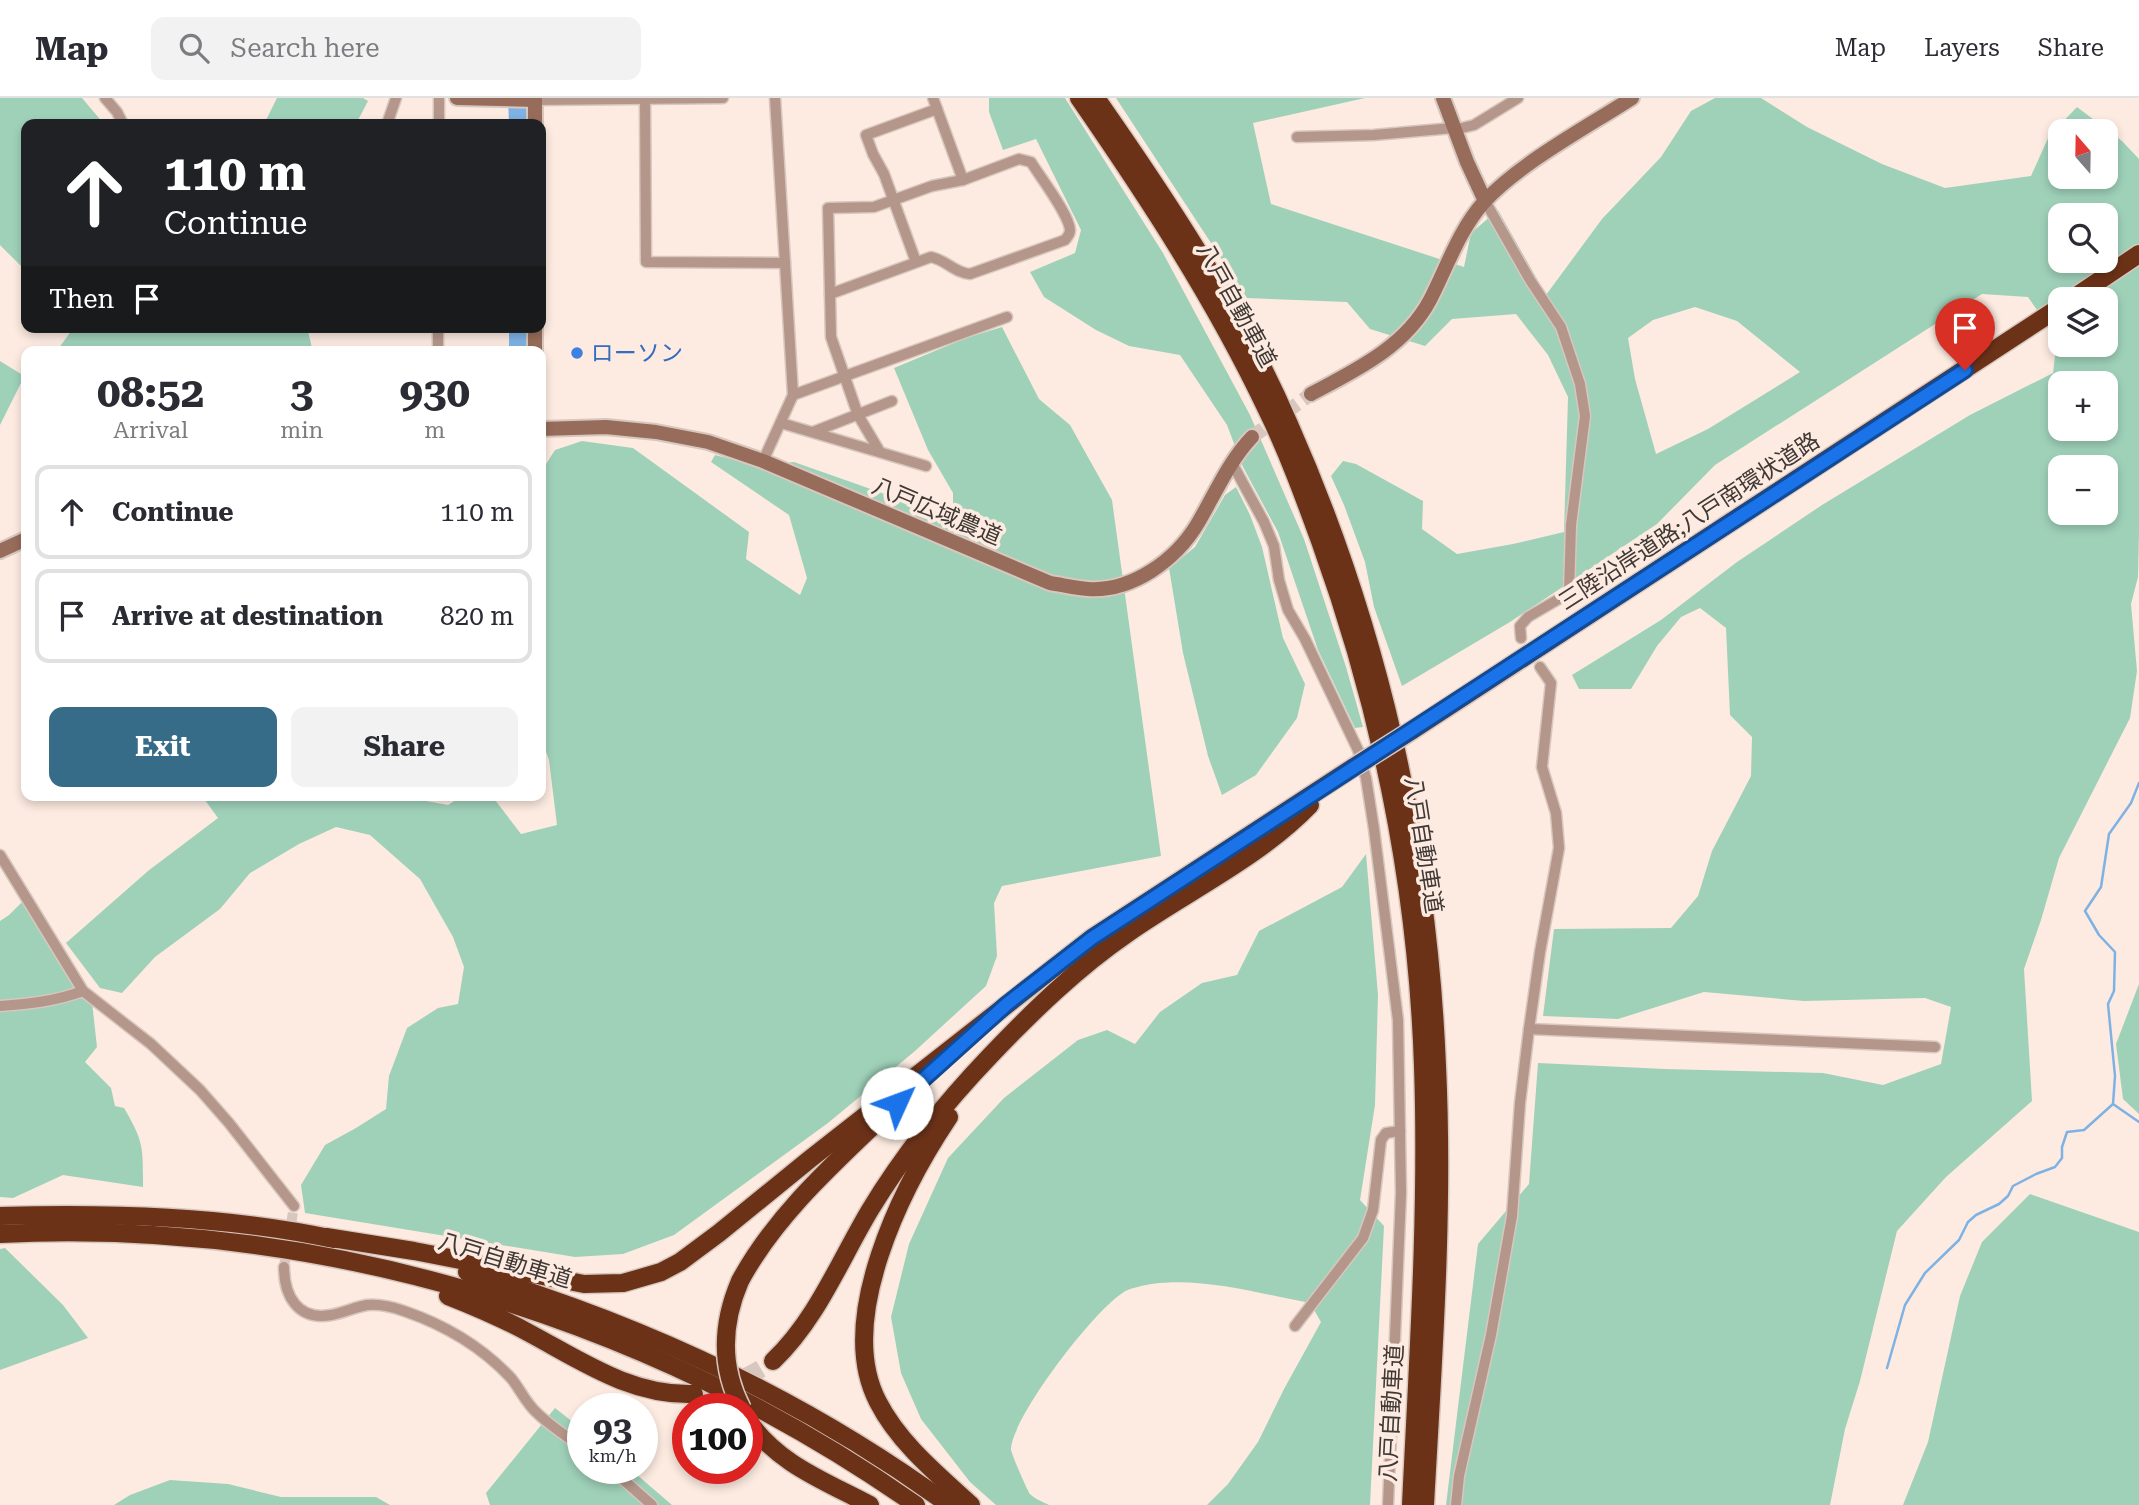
<!DOCTYPE html>
<meta charset="utf-8">
<style>
:root{--surface:#fff;--page:#f2f2f3;--text:#2b2b33;--muted:#7c7c81;--line:#e1e1e2;--accent:#366c87}
body{margin:0;font-family:"Roboto Serif","Noto Sans JP",serif;background:var(--page);color:var(--text);height:100vh;display:flex;flex-direction:column;font-size:26px;white-space:nowrap}
*{box-sizing:border-box;margin:0}
p{font-size:23px;color:var(--muted)}
.icon{flex:none;width:38px;height:38px;fill:none;stroke:currentColor;stroke-width:2;stroke-linecap:round;stroke-linejoin:round}
.map{position:relative;flex:1;overflow:hidden}
.sheet{position:absolute;left:21px;top:248px;width:525px;height:455px;display:flex;flex-direction:column;background:var(--surface);border-radius:14px;box-shadow:0 4px 10px #0003}
.sheet>*{flex:none}
.top-card{position:absolute;left:21px;top:21px;width:525px;height:214px;border-radius:14px;box-shadow:0 4px 10px #0003;background:#202124;color:#fff;overflow:hidden}
.needle{width:46px;rotate:340deg}
.fabs{position:absolute;left:2048px;top:21px;display:grid;gap:14px}
.fabs a{display:grid;place-items:center;width:70px;height:70px;border-radius:14px;background:var(--surface);box-shadow:0 4px 10px #0003;font-size:35px}
.speed{position:absolute;left:567px;top:1295px;display:flex;gap:14px;font-size:35px;font-weight:700;text-align:center}
.speed>*{display:grid;place-content:center;width:91px;height:91px;border-radius:50%;background:var(--surface);box-shadow:0 4px 10px #0003;line-height:1}
.speed small{font-size:18px;font-weight:400}
.speed .limit{border:10px solid #d22;background:#fff;color:#111}
.pin{position:absolute;display:grid;place-items:center;width:60px;height:60px;color:#fff;margin:-72px -30px;border-radius:50% 50% 50% 0;rotate:-45deg;box-shadow:0 0 7px #0007}
.pin .icon{rotate:45deg}
.me{position:absolute;width:77px;margin:-38px;rotate:47deg;stroke-linejoin:round;filter:drop-shadow(0 0 5px #0008)}
.turn{display:flex;align-items:center;gap:24px;height:147px;padding:0 28px;font-size:32px}
.turn .icon{width:91px;height:91px;stroke-width:2.5}
.turn b{display:block;font-size:49px;line-height:60px}
.then{display:flex;align-items:center;height:66px;padding:0 28px;background:#0003;gap:14px;font-size:26px}
.eta{display:flex;justify-content:space-evenly;align-items:center;height:119px;text-align:center}
.eta b{font-size:42px;font-weight:700;line-height:49px}
.button{display:flex;gap:14px;margin-top:auto;padding:14px 28px}
.button a{flex:1;height:80px;border-radius:14px;background:var(--accent);color:#fff;font-size:28px;font-weight:700;line-height:80px;text-align:center}
.button a+a{background:var(--page);color:var(--text)}
ul{padding:0;list-style:none}
li{display:flex;align-items:center;gap:21px;height:94px;margin:0 14px 10px;padding:0 14px;border:4px solid var(--line);border-radius:14px}
li div{flex:1}
li b{display:block;font-size:26px}
li em{font-style:normal}
header{display:flex;align-items:center;gap:42px;box-sizing:border-box;height:98px;padding:0 35px;background:var(--surface);border-bottom:2px solid var(--line)}
header strong{font-size:33px}
nav{display:flex;gap:38px;margin-inline-start:auto;font-size:24px}
.search{width:490px;height:63px;background:var(--page);display:flex;align-items:center;gap:18px;box-sizing:border-box;padding:0 24px;border-radius:14px;color:var(--muted);font-size:26px}
.map>svg:first-child{display:block}
.green{fill:#9fd1b9;fill-rule:evenodd}
.lines{fill:none;stroke-linecap:round;stroke-linejoin:round}
.stream{stroke:#7eb2e4;stroke-width:2.5}
.river{stroke:#7eb2e4;stroke-width:18}
.street-tunnel{stroke:#d7c7be;stroke-width:10;stroke-dasharray:10 5;stroke-linecap:butt}
.secondary-tunnel{stroke:#d7c7be;stroke-width:14;stroke-dasharray:14 7;stroke-linecap:butt}
.highway-tunnel{stroke:#d7c7be;stroke-width:18;stroke-dasharray:18 9;stroke-linecap:butt}
.street-casing{stroke:#d7c7be;stroke-width:13}
.secondary-casing{stroke:#d7c7be;stroke-width:18}
.highway-casing{stroke:#d7c7be;stroke-width:21}
.street{stroke:#b5968a;stroke-width:10}
.secondary{stroke:#976c5a;stroke-width:14}
.highway{stroke:#6c3218;stroke-width:18}
.highway-bridge-casing{stroke:#d7c7be;stroke-width:21;stroke-linecap:butt}
.highway-bridge{stroke:#6c3218;stroke-width:18}
.route-casing{stroke:#114b97;stroke-width:18}
.route{stroke:#1a73e8;stroke-width:12}
.shop-dot{fill:#3f7fe0;stroke:#fdebe1;stroke-width:2.5}
.labels{text-anchor:middle;stroke-width:7;stroke-linejoin:round;paint-order:stroke}
.street-label{font-size:23px;fill:#3f3834;stroke:#fdebe1}
.shop-label{font-size:23px;fill:#366cbe;stroke:#fdebe1;text-anchor:start}
</style>
<header>
<strong>Map</strong>
<div class="search"><svg class="icon" aria-label="search" viewBox="0 0 24 24"><circle cx="10" cy="10" r="6"/><path d="M15 15l6 6"/></svg>Search here</div>
<nav><a>Map</a><a>Layers</a><a>Share</a></nav>
</header>
<div class="map">
<svg width="2139" height="1407" viewBox="0 0 2139 1407">
<rect width="100%" height="100%" fill="#fdebe1"/>
<g class="green">
<polygon points="0,0 82,0 104,26 26,26 26,173 0,147"/>
<polygon points="277,0 363,0 368,3 356,26 264,26"/>
<polygon points="989,0 1065,0 1163,155 1250,317 1304,441 1346,569 1363,629 1355,630 1318,552 1278,434 1243,369 1227,327 1180,257 1129,248 1096,232 1044,199 1030,174 1075,155 1081,132 1036,41 1003,52 989,14"/>
<path d="M1116,0H1365L1253,25L1271,106L1464,169L1471,135L1498,112L1546,197L1602,121L1661,59L1691,13L1715,0H1761L1807,29L1882,66L1945,90L2031,78L2049,38L2077,9L2122,43L2139,61V435L2138,479L2131,506L2137,573L2130,620L2059,760L2041,822L2024,871L2032,1003L1946,1079L1897,1133L1860,1283L1845,1331L1830,1407H1446L1478,1146L1529,1086L1538,965L1665,971L1823,975L1883,987L1941,966L1951,909L1925,900L1804,903L1704,894L1618,921L1543,918L1554,831L1671,830L1698,798L1712,753L1751,678L1752,639L1730,617L1726,530L1700,510L1681,519L1657,548L1631,591H1579L1572,577L1661,522L1737,464L1822,407L1970,317L2053,275L2057,241L2028,199L1982,196L1715,367L1657,426L1510,524L1402,588L1374,509L1365,464L1344,407L1331,378L1343,363L1356,366L1423,403L1422,431L1457,456L1513,446L1564,434L1568,299L1548,257L1516,216L1452,221L1425,248L1370,231L1347,204L1247,200ZM2060,33H2105V79H2060ZM2060,117H2105V163H2060ZM2060,201H2105V247H2060ZM1695,209L1737,223L1800,274L1708,331L1656,356L1635,281L1628,240L1653,222ZM2060,285H2105V331H2060ZM2060,369H2105V415H2060Z"/>
<polygon points="74,229 307,229 313,254 56,254"/>
<polygon points="1002,229 1039,301 1070,327 1112,402 1161,758 1002,788 994,805 997,858 986,888 915,953 828,1025 674,1137 623,1156 575,1159 305,1115 301,1087 325,1047 356,1030 386,1011 389,978 407,930 438,910 458,906 464,869 453,839 420,781 370,737 336,729 299,746 250,775 220,811 155,859 122,895 100,890 66,845 148,773 218,720 202,698 426,698 426,703 448,707 462,698 492,698 521,736 557,727 549,662 541,639 541,374 555,352 582,343 633,350 749,434 746,461 800,497 807,480 789,417 711,364 715,357 759,368 794,364 953,420 953,395 928,352 894,270 966,240"/>
<polygon points="0,263 21,276 21,285 0,327"/>
<polygon points="1236,389 1250,417 1262,449 1283,540 1305,586 1297,620 1256,677 1222,697 1208,658 1183,555 1169,470 1195,449 1225,397"/>
<path d="M1366,756L1378,897L1375,1007L1360,1102L1384,1128L1370,1407H1207L1228,1386L1258,1344L1284,1291L1321,1224L1310,1205C1255,1195 1185,1173 1130,1191C1102,1200 1010,1321 1011,1352C1012,1357 1027,1392 1030,1396C1035,1401 1043,1404 1049,1407H996L970,1384L921,1321L901,1275L891,1219L909,1146L948,1060L1004,1000L1078,942L1107,932L1135,946L1160,914L1202,885L1237,877L1259,833L1342,789Z"/>
<path d="M22,804L92,904L97,949L85,964L111,990L115,1008L124,1010C144,1044 143,1049 143,1089L63,1077L13,1100L0,1099V823L9,817Z"/>
<polygon points="2139,886 2139,1016 2123,1001 2116,946"/>
<polygon points="2030,1096 2139,1134 2139,1407 1903,1407 1928,1344 1960,1198 1982,1144"/>
<polygon points="5,1150 63,1207 88,1240 0,1272 0,1151"/>
<polygon points="555,1310 583,1332 583,1370 629,1370 672,1407 490,1407 486,1395"/>
<polygon points="170,1382 228,1386 281,1399 376,1399 390,1407 114,1407 130,1397"/>
</g>
<g class="lines">
<g class="stream">
<polyline points="2113,1006 2139,1024"/>
<polyline points="1887,1270 1905,1207 1925,1175 1959,1142 1968,1124 1976,1117 1999,1106 2008,1098 2013,1088 2036,1076 2055,1069 2062,1060 2062,1049 2067,1034 2084,1032 2113,1006 2115,978 2108,906 2114,893 2115,854 2099,837 2085,813 2101,789 2109,736 2131,705 2139,685"/>
</g>
<g class="river">
<polyline points="517,0 518,26"/>
<polyline points="518,229 518,254"/>
</g>
<polyline class="street-tunnel" points="284,1169 294,1108"/>
<polyline class="secondary-tunnel" points="1252,339 1311,296"/>
<path class="highway-tunnel" d="M694,1296C724,1290 748,1280 773,1263"/>
<g class="street-casing">
<g id="street">
<polyline points="105,0 117,14 123,26"/>
<polyline points="645,0 646,164 785,165"/>
<polyline points="535,2 723,0"/>
<polyline points="387,26 396,0"/>
<polyline points="439,26 439,0"/>
<polyline points="1454,32 1474,27 1518,0"/>
<polyline points="1297,39 1374,37 1453,30"/>
<polyline points="1485,103 1530,182 1561,229 1580,286 1585,318 1571,427 1569,495 1528,519 1520,528 1521,540"/>
<polyline points="916,164 884,76 873,56 866,37 937,11"/>
<path d="M830,196L931,159C946,162 955,175 970,176L1065,142C1067,139 1070,137 1070,132C1069,116 1040,79 1031,64L1019,61L963,82"/>
<polyline points="438,254 438,229"/>
<polyline points="793,297 1007,219"/>
<polyline points="781,325 926,368"/>
<polyline points="813,334 892,303"/>
<polyline points="880,354 858,317 831,239 828,110 874,109 932,88 963,82 933,0"/>
<polyline points="763,363 793,297 775,0"/>
<polyline points="1232,365 1264,424 1274,448 1279,482 1288,512 1305,541 1358,652 1366,680 1374,731 1398,922 1401,1095 1388,1407"/>
<polyline points="0,757 83,893 151,946 200,992 229,1025 294,1108"/>
<path d="M0,908C29,906 56,903 83,893"/>
<polyline points="1529,931 1935,949"/>
<path d="M284,1169C284,1198 298,1223 331,1217C343,1215 355,1209 367,1207C378,1206 393,1209 404,1213C445,1227 481,1248 511,1280C520,1291 526,1305 536,1314C550,1328 568,1339 583,1350"/>
<polyline points="1295,1228 1363,1140 1373,1112 1381,1042 1386,1035 1400,1033"/>
<polyline points="610,1370 652,1407"/>
<polyline points="1456,1407 1459,1378 1491,1237 1512,1118 1520,1005 1529,931 1540,854 1559,750 1556,715 1542,669 1551,585 1540,569"/>
</g>
</g>
<g class="secondary-casing">
<g id="secondary">
<polyline points="457,0 535,2"/>
<polyline points="535,0 535,26"/>
<polyline points="1443,0 1467,64 1485,103"/>
<polyline points="535,229 535,254"/>
<path d="M1311,296C1356,272 1405,249 1430,202C1447,169 1459,132 1484,104C1520,65 1587,29 1632,0"/>
<path d="M541,331L606,329L656,334L708,344L763,363L1050,485C1063,487 1075,490 1088,491C1132,494 1176,462 1198,425C1215,396 1229,363 1252,339"/>
<polyline points="0,453 26,441"/>
</g>
</g>
<g class="highway-casing">
<g id="highway">
<path d="M1079,0C1148,100 1215,202 1267,312C1288,355 1304,399 1320,443C1381,612 1417,788 1423,968C1428,1114 1418,1261 1411,1407"/>
<path d="M1096,0C1168,103 1239,210 1289,326C1379,529 1428,747 1437,968C1444,1114 1433,1261 1425,1407"/>
<polyline points="2072,201 2139,156"/>
<polyline points="1411,633 2060,209"/>
<path d="M949,1019C902,1089 835,1222 878,1304C899,1345 937,1376 971,1407"/>
<path d="M0,1118C111,1115 226,1118 334,1141"/>
<path d="M0,1136C324,1120 652,1222 916,1407"/>
<polyline points="326,1139 414,1153 584,1186 623,1185 661,1174 680,1164 719,1135 810,1061 1092,840 1354,669"/>
<path d="M467,1174C639,1225 804,1301 949,1407"/>
<path d="M740,1183C777,1114 841,1059 897,1005"/>
<path d="M448,1198C476,1209 504,1221 531,1236C583,1264 632,1298 694,1296"/>
<path d="M773,1263C817,1221 839,1164 870,1112C904,1056 945,1005 990,958C1033,913 1077,870 1128,835C1188,793 1259,760 1310,707"/>
<path d="M747,1321C777,1366 825,1383 870,1407"/>
</g>
</g>
<use href="#street" class="street"/>
<use href="#secondary" class="secondary"/>
<use href="#highway" class="highway"/>
<g class="highway-bridge-casing">
<g id="highway-bridge">
<polyline points="1354,669 1411,633"/>
<path d="M740,1183C722,1225 720,1269 742,1311"/>
</g>
</g>
<use href="#highway-bridge" class="highway-bridge"/>
</g>
<g class="lines">
<g class="route-casing">
<polyline id="route" points="897,1005 1007,906 1092,840 1965,272"/>
</g>
<use href="#route" class="route"/>
</g>
<circle class="shop-dot" cx="577" cy="255" r="7"/>
<g class="labels">
<g class="street-label">
<text transform="translate(1237 207) rotate(61)" y="8">八戸自動車道</text>
<text transform="translate(937 413) rotate(23)" y="8">八戸広域農道</text>
<text transform="translate(1689 423) rotate(-33)" y="8">三陸沿岸道路;八戸南環状道路</text>
<text transform="translate(1424 747) rotate(81)" y="8">八戸自動車道</text>
<text transform="translate(505 1162) rotate(17)" y="8">八戸自動車道</text>
<text transform="translate(1391 1315) rotate(-87)" y="8">八戸自動車道</text>
</g>
<g class="shop-label">
<text x="591" y="263">ローソン</text>
</g>
</g>
</svg>
<div class="fabs">
<a><svg class="needle" viewBox="-14 -14 28 28"><path d="M0-13l5 13h-10z" fill="#e53935"/><path d="M0 13l5-13h-10z" fill="#7c7c81"/></svg></a>
<a><svg class="icon" aria-label="search" viewBox="0 0 24 24"><circle cx="10" cy="10" r="6"/><path d="M15 15l6 6"/></svg></a>
<a><svg class="icon" aria-label="layers" viewBox="0 0 24 24"><path d="M12 4l9 5-9 5-9-5zM3 14l9 5 9-5"/></svg></a>
<a>+</a>
<a>−</a>
</div>
<div class="speed"><div>93<small>km/h</small></div><div class="limit">100</div></div>
<div class="pin" style="left:1965px;top:272px;background:#d93025"><svg class="icon" aria-label="arrive" viewBox="0 0 24 24"><path d="M6 21V4h12l-3 4 3 4H6"/></svg></div>
<svg class="me" style="left:897px;top:1005px" viewBox="-20 -20 40 40"><circle r="19" fill="#fff"/><path d="M0-13L10 11 0 6-10 11z" fill="#1a73e8"/></svg>
<div class="top-card">
<div class="turn"><svg class="icon" aria-label="ahead" viewBox="0 0 24 24"><path d="M12 20V5M6 11l6-6 6 6"/></svg><div><b>110 m</b>Continue</div></div>
<div class="then">Then<svg class="icon" aria-label="arrive" viewBox="0 0 24 24"><path d="M6 21V4h12l-3 4 3 4H6"/></svg></div>
</div>
<section class="sheet">
<div class="eta">
<div><b>08:52</b><p>Arrival</p></div>
<div><b>3</b><p>min</p></div>
<div><b>930</b><p>m</p></div>
</div>
<ul>
<li><svg class="icon" aria-label="ahead" viewBox="0 0 24 24"><path d="M12 20V5M6 11l6-6 6 6"/></svg><div><b>Continue</b></div><em>110 m</em></li>
<li><svg class="icon" aria-label="arrive" viewBox="0 0 24 24"><path d="M6 21V4h12l-3 4 3 4H6"/></svg><div><b>Arrive at destination</b></div><em>820 m</em></li>
</ul>
<div class="button"><a>Exit</a><a>Share</a></div>
</section>
</div>
